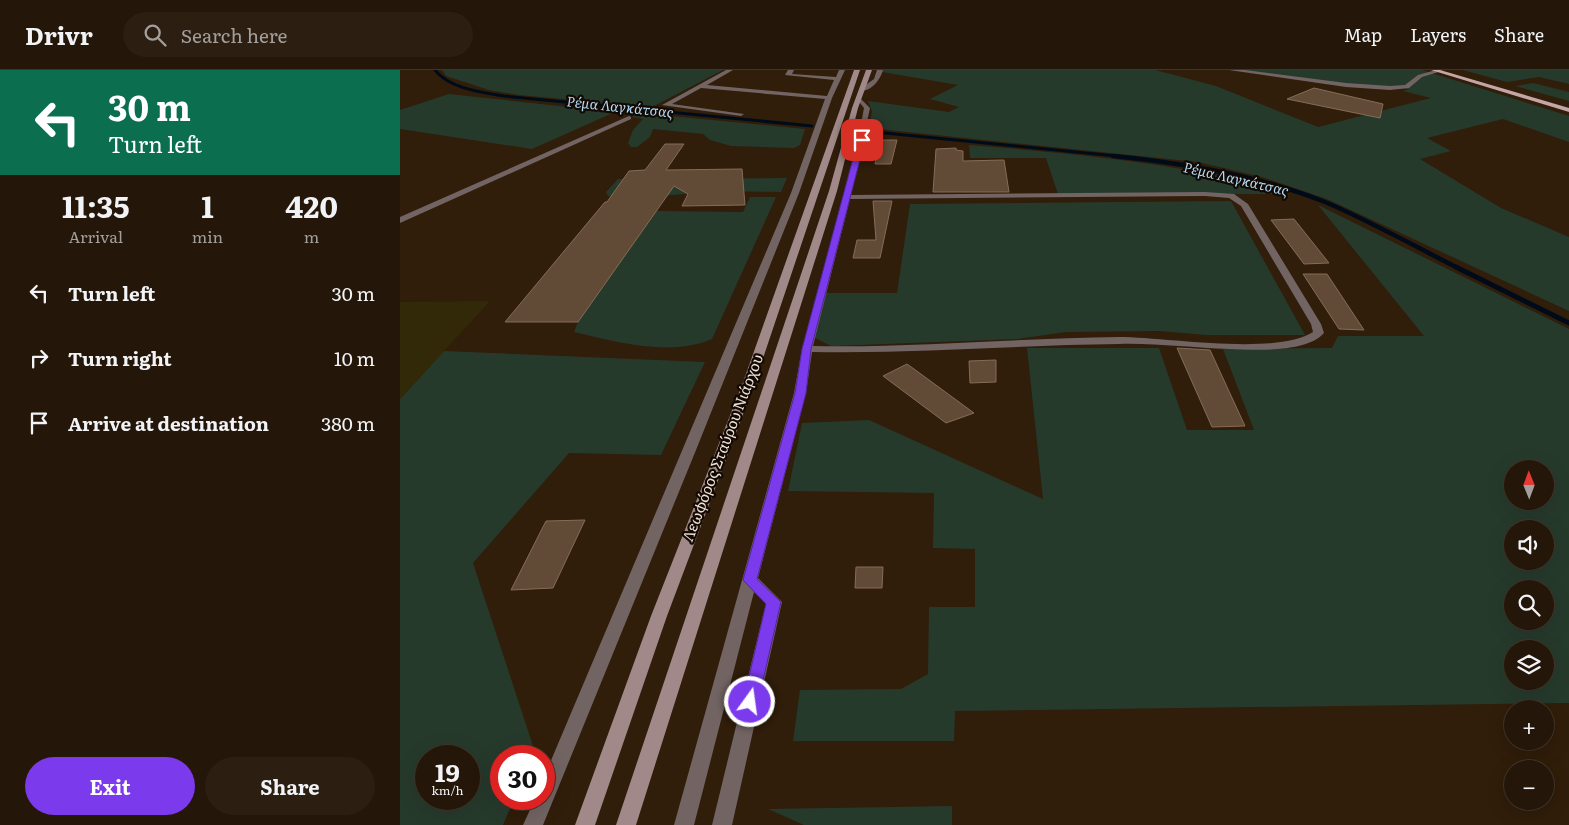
<!DOCTYPE html>
<meta charset="utf-8">
<style>
:root{--surface:#241608;--page:#2c1f12;--text:#f1f3f6;--muted:#a39f9c;--line:#413529;--accent:#7c3aed}
body{margin:0;font-family:Literata,serif;background:var(--page);color:var(--text);height:100vh;display:flex;flex-direction:column;font-size:19px;white-space:nowrap}
*{box-sizing:border-box;margin:0}
p{font-size:16px;color:var(--muted)}
.icon{flex:none;width:28px;height:28px;fill:none;stroke:currentColor;stroke-width:2;stroke-linecap:round;stroke-linejoin:round}
.map{position:relative;flex:1;overflow:hidden}
.details{display:flex;flex-direction:column;background:var(--surface);width:400px}
.details>*{flex:none}
.banner{background:#0b6e4f;color:#fff;overflow:hidden}
.needle{width:32px;rotate:359deg}
.buttons{position:absolute;left:1104px;top:390px;display:grid;gap:10px}
.buttons a{display:grid;place-items:center;width:50px;height:50px;border-radius:50%;background:var(--surface);box-shadow:0 5px 20px #0002,0 0 0 1px var(--line);font-size:25px}
.speed{position:absolute;left:15px;top:675px;display:flex;gap:10px;font-size:25px;font-weight:700;text-align:center}
.speed>*{display:grid;place-content:center;width:65px;height:65px;border-radius:50%;background:var(--surface);box-shadow:0 5px 20px #0002,0 0 0 1px var(--line);line-height:1}
.speed small{font-size:12px;font-weight:400}
.speed .limit{border:8px solid #d22;background:#fff;color:#111}
.pin{position:absolute;display:grid;place-items:center;width:42px;height:42px;color:#fff;margin:-21px;border-radius:10px;box-shadow:0 2px 8px #0006}
.me{position:absolute;width:55px;margin:-28px;rotate:14deg;stroke-linejoin:round;filter:drop-shadow(0 0 4px #0008)}
.turn{display:flex;align-items:center;gap:18px;height:105px;padding:0 25px;font-size:22px}
.turn .icon{width:65px;height:65px;stroke-width:2.5}
.turn b{display:block;font-size:35px;line-height:42px}
.eta{display:flex;justify-content:space-evenly;align-items:center;height:85px;text-align:center}
.eta b{font-size:30px;font-weight:700;line-height:35px}
.primary-button{display:flex;gap:10px;margin-top:auto;padding:10px 25px}
.primary-button a{flex:1;height:58px;border-radius:30px;background:var(--accent);color:#fff;font-size:20px;font-weight:700;line-height:58px;text-align:center}
.primary-button a+a{background:var(--page);color:var(--text)}
ul{padding:0;list-style:none}
li{display:flex;align-items:center;gap:15px;height:65px;padding:0 25px}
li div{flex:1}
li b{display:block;font-size:19px}
li em{font-style:normal}
header{display:flex;align-items:center;gap:30px;box-sizing:border-box;height:70px;padding:0 25px;background:var(--surface);border-bottom:1px solid var(--line)}
header strong{font-size:24px}
nav{display:flex;gap:28px;margin-inline-start:auto;font-size:18px}
.search{width:350px;height:45px;background:var(--page);display:flex;align-items:center;gap:12px;box-sizing:border-box;padding:0 18px;border-radius:28px;color:var(--muted);font-size:19px}
main{display:flex;flex:1;min-height:0}
.map>svg:first-child{display:block}
.green{fill:#263a2c;fill-rule:evenodd}
.sand{fill:#312907}
.lines{fill:none;stroke-linecap:round;stroke-linejoin:round}
.stream-far2{stroke:#000b19;stroke-width:3}
.stream-far1{stroke:#000b19;stroke-width:4.5}
.stream{stroke:#000b19;stroke-width:5}
.building{fill:#614b37;stroke:#846d58}
.minor{fill:#726463;fill-rule:evenodd}
.secondary{fill:#a18989;fill-rule:evenodd}
.primary{fill:#c5a6a6;fill-rule:evenodd}
.route{fill:#7c3aed;stroke:#51269a}
.labels{text-anchor:middle;stroke-width:4.5;stroke-linejoin:round;paint-order:stroke}
.far-water-label{font-size:14px;font-style:italic;fill:#b3dcf9;stroke:#120903}
.street-label{font-size:15px;fill:#efe1d6;stroke:#120903}
</style>
<header>
<strong>Drivr</strong>
<div class="search"><svg class="icon" aria-label="search" viewBox="0 0 24 24"><circle cx="10" cy="10" r="6"/><path d="M15 15l6 6"/></svg>Search here</div>
<nav><a>Map</a><a>Layers</a><a>Share</a></nav>
</header>
<main>
<section class="details">
<div class="banner">
<div class="turn"><svg class="icon" aria-label="left" viewBox="0 0 24 24"><path d="M17 20v-9H6M10 6l-5 5 5 5"/></svg><div><b>30 m</b>Turn left</div></div>
</div>
<div class="eta">
<div><b>11:35</b><p>Arrival</p></div>
<div><b>1</b><p>min</p></div>
<div><b>420</b><p>m</p></div>
</div>
<ul>
<li><svg class="icon" aria-label="left" viewBox="0 0 24 24"><path d="M17 20v-9H6M10 6l-5 5 5 5"/></svg><div><b>Turn left</b></div><em>30 m</em></li>
<li><svg class="icon" aria-label="right" viewBox="0 0 24 24"><path d="M7 20v-9h11M14 6l5 5-5 5"/></svg><div><b>Turn right</b></div><em>10 m</em></li>
<li><svg class="icon" aria-label="arrive" viewBox="0 0 24 24"><path d="M6 21V4h12l-3 4 3 4H6"/></svg><div><b>Arrive at destination</b></div><em>380 m</em></li>
</ul>
<div class="primary-button"><a>Exit</a><a>Share</a></div>
</section>
<div class="map">
<svg width="1169" height="755" viewBox="0 0 1169 755">
<rect width="100%" height="100%" fill="#301d0a"/>
<g class="green">
<polygon points="42,0 323,0 252,37 119,25 89,20 46,6"/>
<polygon points="483,0 755,0 816,16 918,57 1031,28 1003,21 1009,19 946,14 840,0 1022,0 1169,46 1169,72 1103,49 1027,68 1051,81 1020,89 1101,138 1169,167 1169,241 927,129 862,107 798,92 469,58 472,41 468,31 549,42 559,37 530,29 558,15 482,2"/>
<polygon points="1063,0 1169,0 1169,14 1139,7 1107,12"/>
<polygon points="1133,13 1169,22 1169,31 1115,16"/>
<polygon points="49,24 215,42 132,79 0,59 0,40"/>
<polygon points="240,43 405,59 400,75 394,78 331,76 310,70 303,64 253,59 250,67 237,77 231,77 228,73 233,60 243,49 232,47"/>
<path d="M569,75C680,84 784,93 891,124H658L646,88H570Z"/>
<path d="M387,108L381,122C358,122 335,121 312,122C277,124 244,129 208,126L206,122L218,109Z"/>
<path d="M350,127H376L312,269C270,287 217,272 174,262L178,252L256,141L343,142Z"/>
<polygon points="831,131 905,265 806,265 759,261 666,262 617,269 431,276 413,267 425,223 497,223 510,134"/>
<path d="M918,135L1169,259V633L555,641L554,671H393L400,620L501,619L528,604L529,537H575V479L533,478L534,423L388,421L402,353L469,350L643,429L627,278H759L787,360H854L823,279L932,278L938,266H1024ZM1112,399H1145V431H1112ZM1112,459H1145V491H1112ZM1112,519H1145V551H1112ZM1112,579H1145V611H1112Z"/>
<path d="M44,281L305,292L261,385L169,383L73,493L135,682L133,686H101V729H114L103,755H0V329ZM26,686H69V729H26Z"/>
<polygon points="552,736 552,755 404,755 368,739"/>
</g>
<polygon class="sand" points="90,231 0,329 0,232"/>
<g class="lines">
<g class="stream-far2">
<path d="M35,0C50,19 81,22 104,26L412,56"/>
<polyline points="475,62 726,87"/>
</g>
<path class="stream-far1" d="M713,86C784,93 858,105 925,132C970,151 1014,176 1058,198"/>
<polyline class="stream" points="1056,197 1169,253"/>
</g>
<g class="building">
<polygon points="914,18 983,34 980,48 887,29"/>
<polygon points="480,70 497,70 491,94 475,94"/>
<polygon points="265,74 284,74 266,100 342,99 345,135 282,136 288,124 274,116 178,252 105,252 205,132 207,132 229,101 245,100"/>
<polygon points="556,78 556,80 563,81 563,91 604,90 609,122 533,122 536,79"/>
<polygon points="473,131 492,131 480,188 453,188 457,170 476,170"/>
<polygon points="894,149 929,193 904,194 871,150"/>
<polygon points="903,204 927,204 964,260 939,259"/>
<polygon points="777,278 810,280 845,356 812,357"/>
<polygon points="596,290 596,312 570,313 569,291"/>
<polygon points="507,294 514,299 574,343 546,353 483,306"/>
<polygon points="185,450 153,518 111,520 146,451"/>
<polygon points="456,497 483,497 482,518 455,518"/>
</g>
<g class="lines">
<g class="minor">
<polygon points="326,0 333,0 307,15 427,26 434,10 385,5 388,0 394,0 392,4 436,7 439,0 445,0 432,28 399,123 296,380 143,755 123,755 135,729 144,729 144,707 391,123 425,29 301,18 272,34 344,44 341,46 262,35"/>
<path d="M477,0H483C480,10 472,21 460,21V19L474,9Z"/>
<polygon points="829,0 845,0 946,13 990,16 1005,15 1018,5 1036,0 1042,1 1022,7 1009,18 990,20 946,17"/>
<path d="M456,28H460L470,38L451,125L805,122L834,124L848,134L921,254L924,263C907,283 854,280 829,279C792,278 756,273 719,274C617,275 514,284 412,282L406,323L358,508L382,532L332,755H312L366,533L354,522L294,755H274L394,323L402,279L458,70L464,38ZM805,126L829,128L841,136L911,254L913,262C875,286 767,267 719,267C617,268 515,278 413,276L450,129Z"/>
<polygon points="229,46 231,47 231,49 0,153 0,147"/>
</g>
<g class="secondary">
<polygon points="454,0 460,0 354,315 267,546 195,755 175,755 251,546 342,315"/>
<polygon points="466,0 472,0 458,38 437,121 236,755 216,755 429,121 452,38"/>
</g>
<polygon class="primary" points="1031,0 1040,0 1169,38 1169,42"/>
</g>
<polygon class="route" points="462,68 465,70 411,279 406,323 357,509 381,532 358,632 356,637 350,639 345,637 343,632 366,534 343,510 395,323 402,279 458,70"/>
<g class="labels">
<g class="far-water-label">
<text transform="translate(220 37) rotate(6)" y="5">Ρέμα Λαγκάτσας</text>
<text transform="translate(836 109) rotate(13)" y="5">Ρέμα Λαγκάτσας</text>
</g>
<g class="street-label">
<text transform="translate(323 378) rotate(-69)" y="5">Λεωφόρος Σταύρου Νιάρχου</text>
</g>
</g>
</svg>
<div class="buttons">
<a><svg class="needle" viewBox="-14 -14 28 28"><path d="M0-13l5 13h-10z" fill="#e53935"/><path d="M0 13l5-13h-10z" fill="#a39f9c"/></svg></a>
<a><svg class="icon" aria-label="sound" viewBox="0 0 24 24"><path d="M4 9h4l5-4v14l-5-4H4zM17 9q2 3 0 6"/></svg></a>
<a><svg class="icon" aria-label="search" viewBox="0 0 24 24"><circle cx="10" cy="10" r="6"/><path d="M15 15l6 6"/></svg></a>
<a><svg class="icon" aria-label="layers" viewBox="0 0 24 24"><path d="M12 4l9 5-9 5-9-5zM3 14l9 5 9-5"/></svg></a>
<a>+</a>
<a>−</a>
</div>
<div class="speed"><div>19<small>km/h</small></div><div class="limit">30</div></div>
<div class="pin" style="left:462px;top:70px;background:#d93025"><svg class="icon" aria-label="arrive" viewBox="0 0 24 24"><path d="M6 21V4h12l-3 4 3 4H6"/></svg></div>
<svg class="me" style="left:350px;top:632px" viewBox="-20 -20 40 40"><circle r="17" fill="#7c3aed" stroke="#fff" stroke-width="3"/><path d="M0-11L8 9 0 5-8 9z" fill="#fff"/></svg>
</div>
</main>
